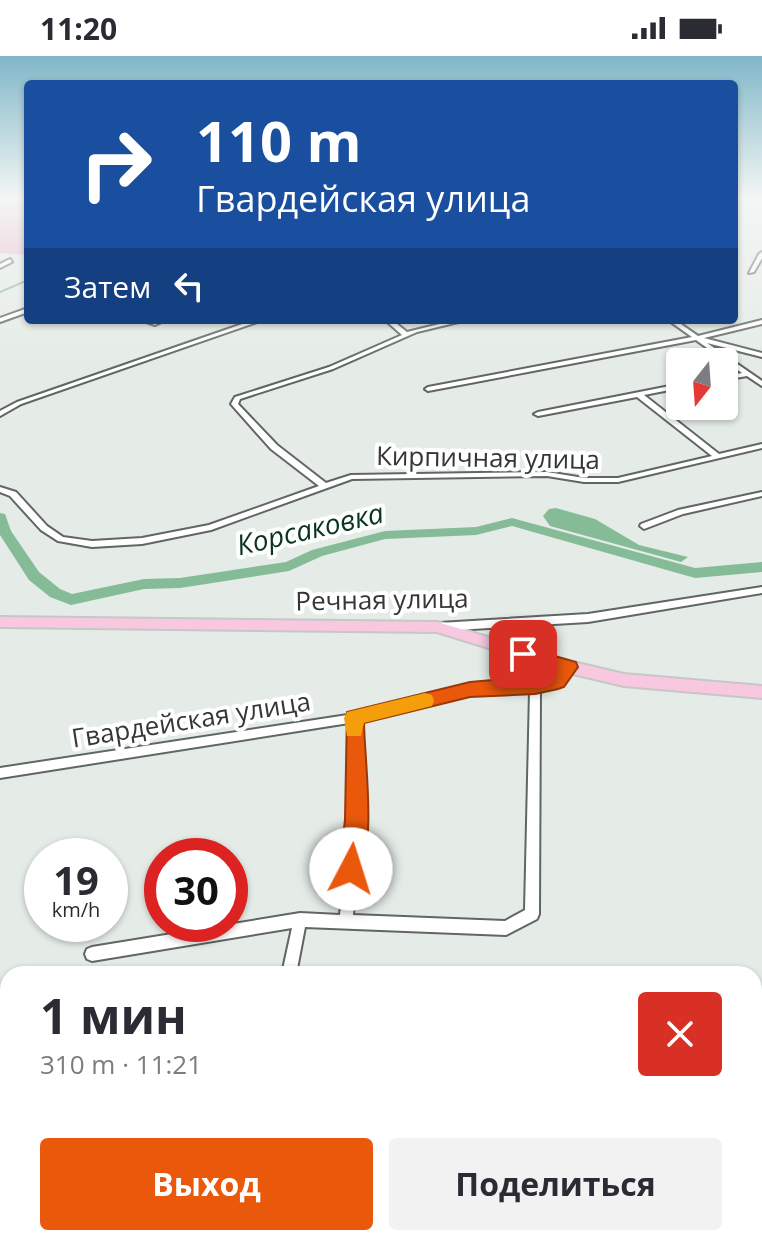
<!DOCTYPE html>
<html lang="ru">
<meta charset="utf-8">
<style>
:root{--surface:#fff;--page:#f2f2f3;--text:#2b2b33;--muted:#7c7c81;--accent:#ea580c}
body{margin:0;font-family:"Open Sans",sans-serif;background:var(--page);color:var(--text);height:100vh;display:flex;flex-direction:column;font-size:30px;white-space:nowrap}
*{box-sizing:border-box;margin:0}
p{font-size:26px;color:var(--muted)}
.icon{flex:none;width:44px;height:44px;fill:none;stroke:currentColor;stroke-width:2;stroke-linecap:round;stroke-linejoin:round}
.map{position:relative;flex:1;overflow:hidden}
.details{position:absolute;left:0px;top:910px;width:762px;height:280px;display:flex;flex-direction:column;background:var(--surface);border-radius:24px 24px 0 0;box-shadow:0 2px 6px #0004}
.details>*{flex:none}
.banner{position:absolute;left:24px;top:24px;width:714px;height:244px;border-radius:8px;box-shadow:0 2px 6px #0004;background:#1a4fa0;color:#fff;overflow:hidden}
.needle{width:52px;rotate:197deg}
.tools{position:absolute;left:666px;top:292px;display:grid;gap:16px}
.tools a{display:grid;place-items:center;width:72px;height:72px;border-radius:8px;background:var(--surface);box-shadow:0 2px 6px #0004;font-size:40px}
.speed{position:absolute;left:24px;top:782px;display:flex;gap:16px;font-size:40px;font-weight:700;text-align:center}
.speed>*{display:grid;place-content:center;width:104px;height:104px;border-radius:50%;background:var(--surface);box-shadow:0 2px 6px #0004;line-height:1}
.speed small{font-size:20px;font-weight:400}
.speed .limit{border:12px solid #d22;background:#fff;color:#111}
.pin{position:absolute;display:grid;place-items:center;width:68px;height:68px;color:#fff;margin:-34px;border-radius:16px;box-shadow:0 4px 12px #0006}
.me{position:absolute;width:88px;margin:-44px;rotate:5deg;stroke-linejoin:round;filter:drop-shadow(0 0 6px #0008)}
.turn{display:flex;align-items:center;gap:28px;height:168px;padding:0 40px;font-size:36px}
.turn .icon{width:104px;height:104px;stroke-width:2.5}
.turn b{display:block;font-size:56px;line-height:68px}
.then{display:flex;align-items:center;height:76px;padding:0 40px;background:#0003;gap:16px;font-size:30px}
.round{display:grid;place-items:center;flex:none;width:84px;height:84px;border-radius:8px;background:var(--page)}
.headline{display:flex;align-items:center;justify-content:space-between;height:136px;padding:0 40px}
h1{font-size:48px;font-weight:700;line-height:60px}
.cta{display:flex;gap:16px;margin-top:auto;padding:16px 40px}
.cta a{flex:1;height:92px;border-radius:8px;background:var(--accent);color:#fff;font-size:32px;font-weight:700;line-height:92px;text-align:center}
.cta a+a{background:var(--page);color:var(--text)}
.status{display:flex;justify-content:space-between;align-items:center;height:56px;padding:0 40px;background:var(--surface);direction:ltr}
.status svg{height:22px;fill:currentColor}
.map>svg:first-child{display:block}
.green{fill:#e8b2cc}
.water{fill:#85bb97}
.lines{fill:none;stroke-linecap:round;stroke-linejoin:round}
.stream{stroke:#85bb97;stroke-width:2}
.river{fill:#85bb97;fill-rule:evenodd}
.minor-casing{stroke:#606662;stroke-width:4}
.major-casing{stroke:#c6c7c6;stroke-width:4}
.minor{fill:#fff;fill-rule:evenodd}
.major{fill:#f7c8e0;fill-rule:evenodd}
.route{fill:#ea580c;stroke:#983908;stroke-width:2}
.slow{fill:#f59e0b}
.labels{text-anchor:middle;stroke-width:8;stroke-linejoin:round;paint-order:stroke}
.street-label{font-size:26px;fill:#343735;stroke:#fff}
.water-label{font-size:28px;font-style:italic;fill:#09351d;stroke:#fff}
</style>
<div class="status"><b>11:20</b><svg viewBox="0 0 49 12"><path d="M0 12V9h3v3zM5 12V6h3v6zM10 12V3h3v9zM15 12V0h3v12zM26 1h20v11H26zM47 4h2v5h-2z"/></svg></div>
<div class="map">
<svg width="762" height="1190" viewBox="0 0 762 1190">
<rect width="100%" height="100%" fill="#e5ece7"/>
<polygon class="green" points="0,142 28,143 28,199 0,197"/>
<polygon class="water" points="556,452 595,463 639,489 688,501 681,506 550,470 543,460 549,453"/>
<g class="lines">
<polyline class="stream" points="0,236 28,224"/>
<polygon class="river" points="0,457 5,458 11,475 39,516 60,533 72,538 144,523 180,522 286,506 312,494 385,475 476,471 512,462 695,512 762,506 762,516 695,522 512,470 476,479 385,483 322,500 289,515 180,532 144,533 71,549 50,541 29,524 0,479"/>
<g class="minor-casing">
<g id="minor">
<polygon points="762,196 762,202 754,216 749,217 759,198"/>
<polygon points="10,203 12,206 0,212 0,208"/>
<polygon points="28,252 28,256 0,266 0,262"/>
<polygon points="141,264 166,264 155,269"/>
<polygon points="254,264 263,264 21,348 0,360 0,355 17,346"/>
<polygon points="385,264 392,264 407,276 456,264 467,264 417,276 333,313 240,343 238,348 277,389 326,427 351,419 547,416 584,422 618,422 712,400 637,341 538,360 534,358 538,356 680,328 680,332 644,339 719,398 762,388 762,392 618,426 584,426 547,420 352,423 211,474 142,488 92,491 58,485 41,474 10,440 0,436 0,431 16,436 47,470 63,481 92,485 142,482 209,469 319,430 271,393 231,348 235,341 329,311 402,279"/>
<polygon points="668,264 675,264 698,280 762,264 762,268 704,282 762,297 762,301 707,287 762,325 762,330 747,320 724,324 724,320 742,317 696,284 428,335 425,333 428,331 692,281"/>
<polygon points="762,436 762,440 683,458 644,473 640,470 641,468 678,454"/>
<polygon points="762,531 762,537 588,566 439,575 434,571 439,567 588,558"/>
<path d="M569,607L573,608L574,611L562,628L540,634L539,858L537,863L506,879L305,871L296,918H282L292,872L92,905L87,903L85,898L87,893L92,891L300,857L340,859L350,763L349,667L0,722V712L354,658L470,630L535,627L555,622L565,608ZM530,635L525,854L505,865L353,859L362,763L359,665L470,638Z"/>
<polygon points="8,1020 8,1036 0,1038 0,1022"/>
<rect x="119" y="1182" width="18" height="8"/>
<rect x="282" y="1182" width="18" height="8"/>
</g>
</g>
<g class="major-casing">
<polygon id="major" points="0,561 437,566 569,605 624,618 762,630 762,642 624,630 569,617 437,576 0,571"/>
</g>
<use href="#minor" class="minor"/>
<use href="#major" class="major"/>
</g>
<linearGradient id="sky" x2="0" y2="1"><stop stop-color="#80b7c8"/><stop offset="0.46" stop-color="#f3f6f4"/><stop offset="1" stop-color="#f3f6f4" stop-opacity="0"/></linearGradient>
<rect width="762" height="308" fill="url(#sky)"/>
<path class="route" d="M523,591L576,606L578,611L564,631L558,633L535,638L470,641L364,667C365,710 376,782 359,821L351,824L343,821L340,813L345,763L347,656L470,626L552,619L555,615L517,603L514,598Z"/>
<polygon class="slow" points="425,637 432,639 434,645 432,650 364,667 361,680 347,680 344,662 347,656"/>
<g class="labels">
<g class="street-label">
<text transform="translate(488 402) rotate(1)" y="9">Кирпичная улица</text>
<text transform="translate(382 544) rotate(-1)" y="9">Речная улица</text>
<text transform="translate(191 664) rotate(-9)" y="9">Гвардейская улица</text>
</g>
<g class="water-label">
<text transform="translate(310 473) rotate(-13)" y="10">Корсаковка</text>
</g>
</g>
</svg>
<div class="tools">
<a><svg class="needle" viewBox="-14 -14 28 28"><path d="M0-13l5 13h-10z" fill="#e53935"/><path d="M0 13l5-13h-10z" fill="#7c7c81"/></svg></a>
</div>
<div class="speed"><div>19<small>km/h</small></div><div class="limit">30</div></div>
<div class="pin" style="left:523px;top:598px;background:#d93025"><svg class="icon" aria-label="arrive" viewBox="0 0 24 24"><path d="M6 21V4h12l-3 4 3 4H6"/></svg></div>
<svg class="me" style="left:351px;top:813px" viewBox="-20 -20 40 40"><circle r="19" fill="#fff"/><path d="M0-13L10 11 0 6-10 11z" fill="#ea580c"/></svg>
<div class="banner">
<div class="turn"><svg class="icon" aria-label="right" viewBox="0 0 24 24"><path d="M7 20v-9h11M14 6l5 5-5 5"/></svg><div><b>110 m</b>Гвардейская улица</div></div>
<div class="then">Затем<svg class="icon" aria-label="left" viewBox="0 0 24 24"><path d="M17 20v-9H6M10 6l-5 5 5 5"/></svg></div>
</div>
<section class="details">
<div class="headline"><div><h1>1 мин</h1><p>310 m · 11:21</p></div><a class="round" style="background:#d93025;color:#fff"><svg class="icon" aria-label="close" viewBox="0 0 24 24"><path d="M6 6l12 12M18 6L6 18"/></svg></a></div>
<div class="cta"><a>Выход</a><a>Поделиться</a></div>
</section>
</div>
